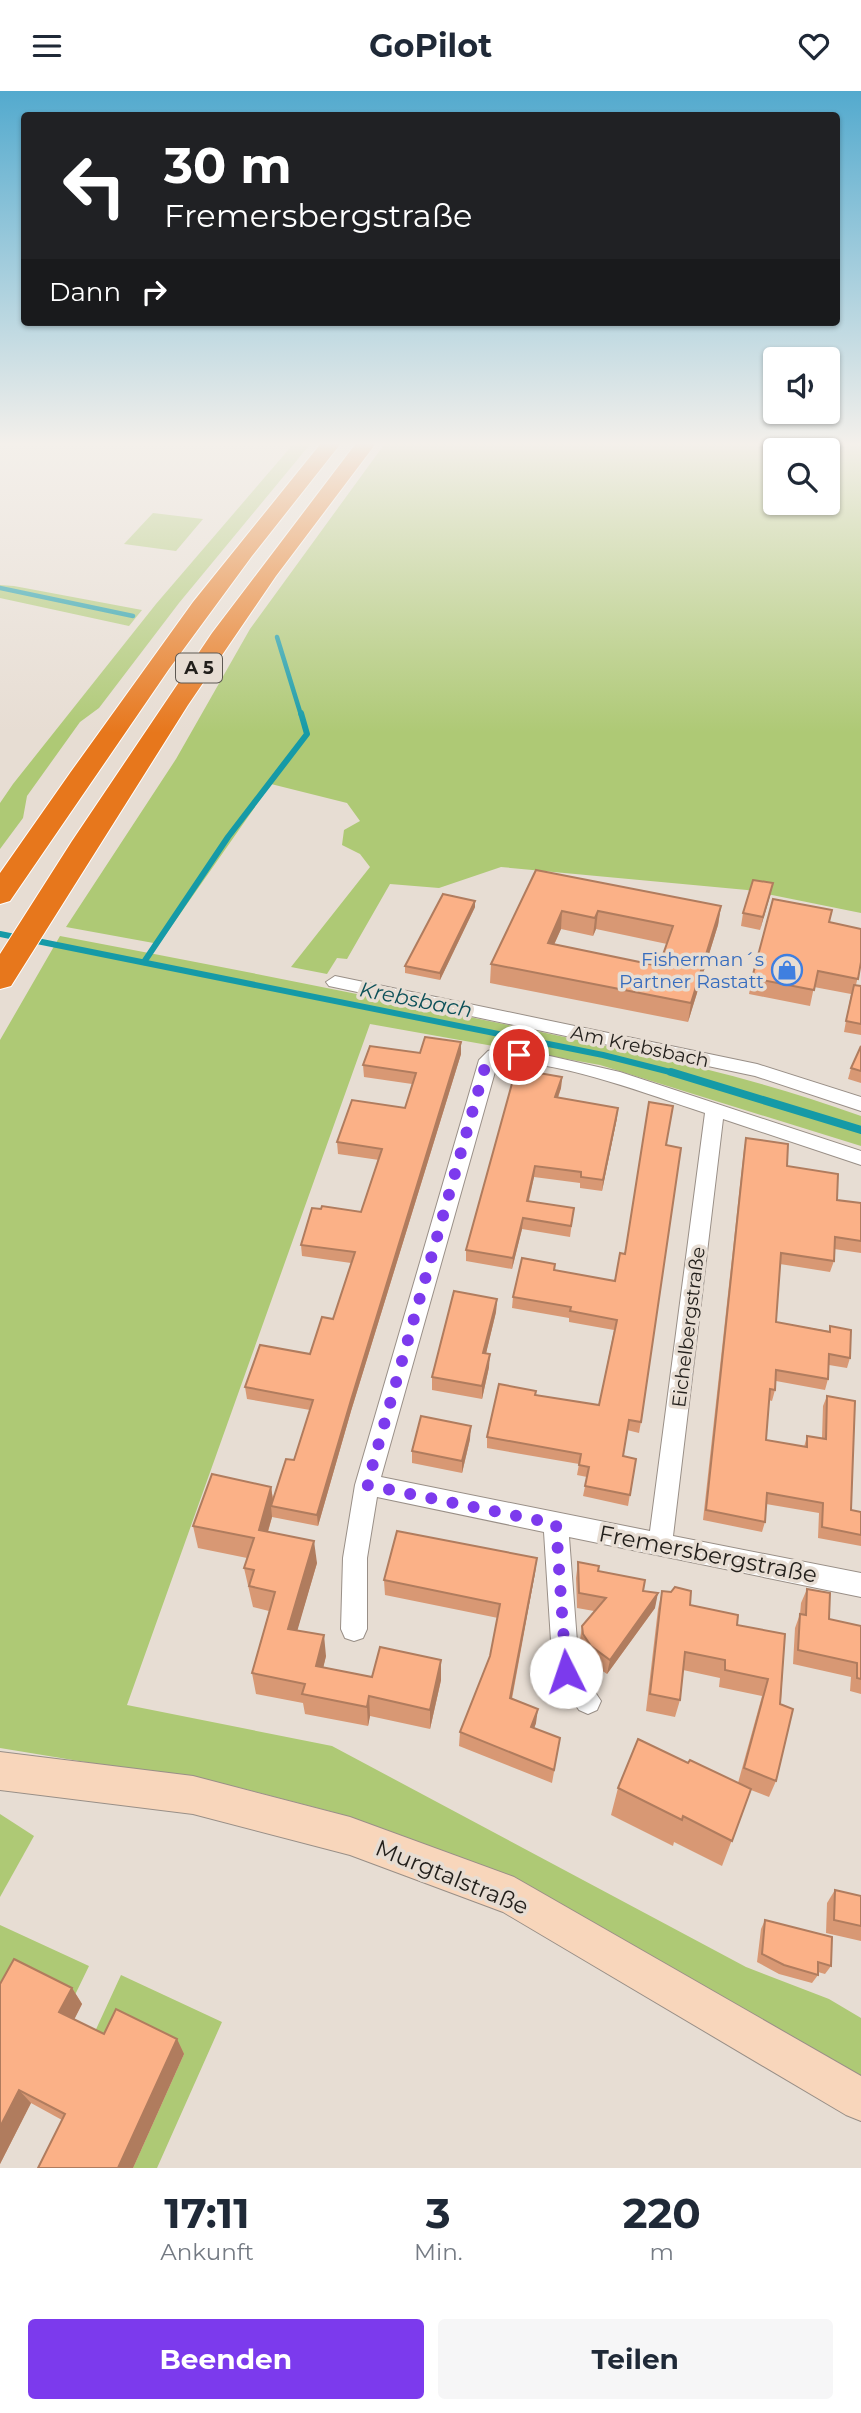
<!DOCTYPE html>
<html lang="de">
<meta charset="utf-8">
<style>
:root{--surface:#fff;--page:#f6f6f7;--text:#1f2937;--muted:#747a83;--accent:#7c3aed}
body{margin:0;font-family:Montserrat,sans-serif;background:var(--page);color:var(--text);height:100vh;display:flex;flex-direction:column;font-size:26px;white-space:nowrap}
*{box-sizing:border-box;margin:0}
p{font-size:23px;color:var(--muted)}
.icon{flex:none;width:38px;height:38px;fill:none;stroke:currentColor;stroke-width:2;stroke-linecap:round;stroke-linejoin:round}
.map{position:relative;height:2077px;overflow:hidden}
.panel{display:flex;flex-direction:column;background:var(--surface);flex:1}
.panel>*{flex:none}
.banner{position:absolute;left:21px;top:21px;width:819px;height:214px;border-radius:7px;box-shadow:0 2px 5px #0004;background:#202124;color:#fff;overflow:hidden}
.tools{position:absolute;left:763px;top:256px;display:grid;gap:14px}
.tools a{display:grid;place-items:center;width:77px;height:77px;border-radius:7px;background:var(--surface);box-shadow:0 2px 5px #0004;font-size:35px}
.pin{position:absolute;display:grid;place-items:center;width:60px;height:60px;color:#fff;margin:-30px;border:4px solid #fff;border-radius:50%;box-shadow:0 2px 7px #0007}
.me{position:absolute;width:77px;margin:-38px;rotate:356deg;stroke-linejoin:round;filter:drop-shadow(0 0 5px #0008)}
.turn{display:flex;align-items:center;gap:24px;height:147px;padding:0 28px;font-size:32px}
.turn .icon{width:91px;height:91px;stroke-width:2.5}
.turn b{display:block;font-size:49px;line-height:60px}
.then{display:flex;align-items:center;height:66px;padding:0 28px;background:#0003;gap:14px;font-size:26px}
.eta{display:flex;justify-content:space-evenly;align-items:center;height:119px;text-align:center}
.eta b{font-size:42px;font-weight:700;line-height:49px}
.button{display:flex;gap:14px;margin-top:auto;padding:14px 28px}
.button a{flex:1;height:80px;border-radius:7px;background:var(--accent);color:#fff;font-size:28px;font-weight:700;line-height:80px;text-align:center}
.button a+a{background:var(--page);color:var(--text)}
header{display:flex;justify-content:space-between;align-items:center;height:91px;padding:0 28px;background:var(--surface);font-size:32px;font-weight:700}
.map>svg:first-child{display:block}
.green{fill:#aec975;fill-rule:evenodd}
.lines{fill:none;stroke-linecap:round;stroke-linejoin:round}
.stream-far2{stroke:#159aa7;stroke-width:4.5}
.stream-far1{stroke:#159aa7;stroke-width:6}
.stream{stroke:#159aa7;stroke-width:8}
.street-casing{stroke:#998f87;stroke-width:2}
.secondary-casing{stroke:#998f87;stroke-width:2}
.highway-casing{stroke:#fff;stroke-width:2}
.street{fill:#fff;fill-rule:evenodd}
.secondary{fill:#f8d6bb;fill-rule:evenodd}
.highway{fill:#e7771c;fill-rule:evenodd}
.wall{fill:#d89874;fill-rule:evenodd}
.shaded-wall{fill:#b07c5e}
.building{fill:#fbb187;stroke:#b07c5e;stroke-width:2;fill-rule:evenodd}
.route{stroke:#7c3aed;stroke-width:12;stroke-dasharray:0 21.6}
.labels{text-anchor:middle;stroke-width:7;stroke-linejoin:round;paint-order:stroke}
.shield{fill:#e7ddd3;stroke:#5d5852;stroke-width:2}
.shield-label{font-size:18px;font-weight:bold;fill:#221f1b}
.shop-label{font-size:19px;fill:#366cbe;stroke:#e7ddd3;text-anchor:end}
.street-label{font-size:19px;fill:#221f1b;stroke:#e7ddd3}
.water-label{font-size:21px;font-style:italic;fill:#0d5159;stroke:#e7ddd3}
.near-street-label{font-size:23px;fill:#221f1b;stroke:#e7ddd3}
</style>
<header><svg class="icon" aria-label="menu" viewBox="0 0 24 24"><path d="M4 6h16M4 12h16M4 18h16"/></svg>GoPilot<svg class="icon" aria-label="heart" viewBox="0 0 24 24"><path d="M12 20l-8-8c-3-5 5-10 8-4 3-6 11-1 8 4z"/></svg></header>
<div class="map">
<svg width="861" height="2077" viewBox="0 0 861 2077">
<rect width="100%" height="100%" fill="#e7ddd3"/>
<g class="green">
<polygon points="295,351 312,351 179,512 99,617 80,631 27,705 23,727 0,758 0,712 13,693 156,513"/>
<path d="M386,351H861V822L747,799L501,776L439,797L390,793L347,868L337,867L327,883L291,876L370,776L360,763L342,754L344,739L360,730L347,712L271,693L159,853L66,836L176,668L250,538ZM775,359H828V411H775Z"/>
<polygon points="153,422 203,428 176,460 124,453"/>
<polygon points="0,494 14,495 142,519 129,535 0,507"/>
<path d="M60,845C213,874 365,904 518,936C634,961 749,984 861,1025V1055L600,974L370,933L127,1614L332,1655L746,1876L829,1908L861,1927V1992L439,1762L333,1721L237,1696L0,1657V949Z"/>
<polygon points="0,1723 34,1745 0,1806"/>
<polygon points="0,1834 89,1875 73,1908 25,1885 0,1930"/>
<polygon points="121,1884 222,1931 157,2077 133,2077 184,1963 113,1958 92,1947"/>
</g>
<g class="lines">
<g class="stream-far2">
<polyline points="0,497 133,525"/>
<polyline points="277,546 301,624"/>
</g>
<g class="stream-far1">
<polyline points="0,843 20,847"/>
<polyline points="32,849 603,964 678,983"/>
<polyline points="144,871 228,746 307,643 301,622"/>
</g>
<polyline class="stream" points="671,981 861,1039"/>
<g class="street-casing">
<g id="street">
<polygon points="335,885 757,973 861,1006 861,1020 755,985 329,895 326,891"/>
<path d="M494,958H519L620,981L861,1060V1074L723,1028L673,1445L861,1482V1506L569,1446L579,1577L601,1610L597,1619L588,1623L579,1619L553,1581L544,1441L377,1406L367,1467V1538L363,1547L354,1550L345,1547L341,1538L343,1467L355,1394L479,969L488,960ZM498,970C562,970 644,1002 705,1022L650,1440L381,1386Z"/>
</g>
</g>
<g class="secondary-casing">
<polygon id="secondary" points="0,1661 193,1685 350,1726 514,1786 861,1985 861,2030 846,2024 503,1821 350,1764 193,1723 0,1699"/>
</g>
<g class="highway-casing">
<g id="highway">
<polygon points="322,351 342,351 252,465 169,578 10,810 0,813 0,782 70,682 193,511"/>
<polygon points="357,351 377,351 276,485 188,614 11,895 0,898 0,863 72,750 212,542"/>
</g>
</g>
<use href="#street" class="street"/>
<use href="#secondary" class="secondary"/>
<use href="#highway" class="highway"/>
</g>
<g class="wall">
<path d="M536,779L721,815L718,834L688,931L490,892L491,873ZM561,838L593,845L596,838L667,853L659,875L554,854Z"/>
<polygon points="773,792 760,839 741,835 743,822"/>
<polygon points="475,810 475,816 440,889 405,882 405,875"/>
<polygon points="829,831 861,871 856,894 861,895 861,944 844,941 851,903 814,896 810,915 749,903 752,887"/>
<polygon points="861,955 861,992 848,988 851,977"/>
<polygon points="420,962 461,963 351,1320 318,1435 272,1426 268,1441 317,1472 297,1539 326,1565 323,1576 372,1586 441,1569 441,1589 430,1638 370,1625 368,1635 305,1623 303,1612 256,1603 252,1582 269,1520 253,1516 244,1477 247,1467 198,1457 193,1435 271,1396 273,1408 294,1369 310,1319 247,1308 245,1296 310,1263 333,1228 351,1172 302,1165 301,1154 361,1121 379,1069 338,1063 337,1051 405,1017 412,993 364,986 363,974"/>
<polygon points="562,986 561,997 558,1007 617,1027 602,1100 580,1097 580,1092 534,1086 529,1110 574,1117 570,1146 522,1138 512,1178 466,1170 466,1159"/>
<polygon points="746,1047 837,1109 861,1112 861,1162 834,1158 834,1170 830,1181 780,1173 776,1231 829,1240 830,1235 850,1267 847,1277 829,1274 828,1288 825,1299 776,1290 775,1299 772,1310 769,1309 766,1349 804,1356 807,1345 822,1347 823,1315 827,1305 851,1419 861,1421 861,1455 818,1447 819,1422 766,1413 765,1431 762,1441 703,1429 744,1058"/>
<polygon points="666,1054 641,1331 639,1342 627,1339 623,1365 636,1368 628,1415 583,1405 587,1386 577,1384 579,1373 487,1357 487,1346 536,1300 536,1304 599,1314 614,1239 569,1231 569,1227 512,1217 513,1206 554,1180 615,1190"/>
<polygon points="497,1208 496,1221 486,1262 489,1276 482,1308 432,1299 432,1286"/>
<polygon points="470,1348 462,1382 412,1372 412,1360"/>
<polygon points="537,1467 535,1482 512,1608 536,1632 534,1637 560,1647 552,1692 459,1655 460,1641 490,1565 498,1527 385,1504 384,1489"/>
<polygon points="578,1471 643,1500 655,1517 607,1583 588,1570 580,1558 580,1549 582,1535 594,1520 577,1517 576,1487"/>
<polygon points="807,1498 829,1528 861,1535 861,1603 850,1600 851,1586 793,1573 795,1537 800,1523 801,1512"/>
<polygon points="662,1500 690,1514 737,1534 785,1543 776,1690 769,1706 751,1699 722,1775 674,1751 673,1755 611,1724 618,1697 688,1672 738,1692 762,1605 719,1596 720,1587 683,1579 680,1609 675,1626 646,1620 658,1518"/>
<polygon points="835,1799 861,1805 861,1850 826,1842 827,1812"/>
<polygon points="765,1829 831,1875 825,1883 818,1881 818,1884 812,1892 779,1883 757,1871 761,1838"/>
<polygon points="0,1893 72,1897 82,1913 74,1928 104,1943 177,1948 184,1963 133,2077 38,2077 62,2029 31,2012 0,2073"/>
</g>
<g class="shaded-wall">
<polygon points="773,792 770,805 760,839 763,826"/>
<polygon points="475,810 475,816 440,889 440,882"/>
<polygon points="721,815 718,834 688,931 691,912"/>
<polygon points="562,820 561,838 546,871 548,852"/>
<polygon points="598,820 596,838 593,845 595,827"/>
<polygon points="461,951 461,963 351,1320 318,1435 317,1424 351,1309"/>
<polygon points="562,986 561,997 554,1017 555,1006"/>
<polygon points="618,1017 617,1027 602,1100 603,1089"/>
<polygon points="535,1075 534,1086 526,1120 527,1110"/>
<polygon points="523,1127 522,1138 512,1178 513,1167"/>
<polygon points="497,1208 496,1221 483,1275 483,1262"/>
<polygon points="490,1263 489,1276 482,1308 482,1295"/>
<polygon points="471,1335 470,1348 462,1382 462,1370"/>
<polygon points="271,1396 274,1416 271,1415 272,1426 262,1460 259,1439"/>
<polygon points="314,1450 317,1472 292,1558 288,1538"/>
<polygon points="537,1467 535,1482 509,1621 510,1607"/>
<polygon points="658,1502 655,1517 607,1583 610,1569"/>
<polygon points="324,1544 326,1565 319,1595 316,1575"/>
<polygon points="441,1569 441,1589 430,1638 430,1619"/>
<polygon points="369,1605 370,1625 368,1635 367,1616"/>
<polygon points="538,1618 536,1632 530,1649 531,1636"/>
<polygon points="72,1897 82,1913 70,1937 59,1921"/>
<polygon points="177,1948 184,1963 133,2077 118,2077"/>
<polygon points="19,1999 31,2012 0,2073 0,2036"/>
</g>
<g class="building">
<path d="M536,779L721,815L691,912L491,873ZM562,820L595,827L598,820L673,835L659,875L548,852Z"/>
<polygon points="753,789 773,792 763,826 743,822"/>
<polygon points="443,803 475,810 440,882 405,875"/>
<polygon points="773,808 832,819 829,831 861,838 861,871 858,888 818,880 814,899 752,887"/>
<polygon points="854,894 861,895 861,933 846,930"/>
<polygon points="425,946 461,951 351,1309 317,1424 271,1415 286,1368 294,1369 313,1309 245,1296 260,1254 310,1263 322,1226 333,1228 355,1161 301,1154 312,1117 321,1118 322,1115 361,1121 382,1058 337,1051 352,1009 405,1017 416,982 363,974 370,955 420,962"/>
<polygon points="861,955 861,980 851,977"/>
<polygon points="516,978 562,986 555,1006 618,1017 603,1089 581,1086 581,1081 535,1075 527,1110 574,1117 571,1135 523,1127 513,1167 466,1159"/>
<polygon points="649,1011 673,1015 666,1054 681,1057 641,1331 629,1329 623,1365 636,1368 630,1404 585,1395 589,1376 579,1374 581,1363 487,1346 499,1293 536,1300 535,1304 599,1314 617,1229 570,1220 571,1216 513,1206 522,1167 555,1173 554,1179 615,1190 620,1162 625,1163"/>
<polygon points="746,1047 788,1053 787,1075 838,1083 837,1109 861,1112 861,1150 835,1146 834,1170 781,1162 776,1231 830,1241 830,1235 851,1239 850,1267 829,1263 828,1288 776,1279 775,1299 770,1298 766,1349 807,1356 807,1345 826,1348 827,1305 855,1310 851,1419 861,1421 861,1444 822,1436 823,1412 767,1402 765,1431 706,1419"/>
<polygon points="454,1200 497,1208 483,1262 490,1263 482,1295 432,1286"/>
<polygon points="421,1325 471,1335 462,1370 412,1360"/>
<polygon points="212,1383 271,1396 259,1439 314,1450 288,1538 324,1544 316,1575 372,1586 380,1556 441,1569 430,1619 369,1605 367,1616 302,1603 305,1593 252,1582 275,1501 249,1495 254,1479 244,1477 254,1447 193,1435"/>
<polygon points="397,1440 537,1467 510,1607 538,1618 531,1636 560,1647 554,1679 460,1641 490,1565 500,1513 384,1489"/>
<polygon points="578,1471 599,1475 598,1480 645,1489 643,1500 658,1502 610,1569 591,1555 583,1543 582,1535 606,1507 579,1502"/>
<polygon points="675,1496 691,1500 690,1514 738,1524 737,1534 785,1543 780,1613 793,1618 776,1690 744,1677 768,1588 725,1579 725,1569 685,1561 680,1609 650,1603 662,1500 671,1501"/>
<polygon points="807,1498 830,1502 829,1528 861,1535 861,1588 857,1587 857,1572 798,1559 800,1523 806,1524"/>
<polygon points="638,1648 688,1672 690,1669 751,1698 732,1750 683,1725 682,1729 618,1697"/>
<polygon points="835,1799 861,1805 861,1835 834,1829"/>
<polygon points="765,1829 832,1846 831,1875 818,1871 818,1884 784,1874 762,1863"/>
<polygon points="14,1868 72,1897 59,1921 104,1943 116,1918 177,1948 118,2077 38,2077 65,2023 19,1999 0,2036 0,1893"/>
</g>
<linearGradient id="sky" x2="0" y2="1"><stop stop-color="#53aace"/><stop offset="0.55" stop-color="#f4f0eb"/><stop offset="1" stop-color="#f4f0eb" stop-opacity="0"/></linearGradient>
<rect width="861" height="642" fill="url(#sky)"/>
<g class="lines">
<polyline class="route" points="519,964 494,964 485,976 367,1394 556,1433 566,1581"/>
</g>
<defs>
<g id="shop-ring" transform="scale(1.575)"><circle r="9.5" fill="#e7ddd3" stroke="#3f7fe0" stroke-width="1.5"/><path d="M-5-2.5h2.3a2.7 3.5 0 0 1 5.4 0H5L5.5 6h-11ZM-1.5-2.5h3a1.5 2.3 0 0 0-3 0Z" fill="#3f7fe0"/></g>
</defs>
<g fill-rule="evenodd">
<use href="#shop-ring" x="787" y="879"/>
</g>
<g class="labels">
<rect class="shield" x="176" y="562.5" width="46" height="29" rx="5"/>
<g class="shield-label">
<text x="199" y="583">A 5</text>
</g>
<g class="shop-label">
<text x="764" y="875">Fisherman´s<tspan x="764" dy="22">Partner Rastatt</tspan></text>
</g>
<g class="street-label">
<text transform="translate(640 955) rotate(12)" y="7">Am Krebsbach</text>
<text transform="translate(688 1236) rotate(-83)" y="7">Eichelbergstraße</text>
</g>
<g class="water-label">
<text transform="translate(416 909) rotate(11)" y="7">Krebsbach</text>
</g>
<g class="near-street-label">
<text transform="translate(708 1463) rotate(11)" y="8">Fremersbergstraße</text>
<text transform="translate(452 1786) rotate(22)" y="8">Murgtalstraße</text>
</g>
</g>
</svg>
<div class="tools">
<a><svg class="icon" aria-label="sound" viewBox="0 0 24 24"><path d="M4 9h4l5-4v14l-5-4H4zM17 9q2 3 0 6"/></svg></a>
<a><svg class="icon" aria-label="search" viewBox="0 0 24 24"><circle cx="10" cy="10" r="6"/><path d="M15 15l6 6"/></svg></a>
</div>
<div class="pin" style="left:519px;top:964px;background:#d93025"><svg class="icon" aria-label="arrive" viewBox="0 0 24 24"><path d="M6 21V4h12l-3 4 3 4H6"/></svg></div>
<svg class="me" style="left:566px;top:1581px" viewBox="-20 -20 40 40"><circle r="19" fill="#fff"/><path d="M0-13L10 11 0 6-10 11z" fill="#7c3aed"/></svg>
<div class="banner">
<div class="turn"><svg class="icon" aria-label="left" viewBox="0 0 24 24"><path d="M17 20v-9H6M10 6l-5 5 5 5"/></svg><div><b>30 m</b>Fremersbergstraße</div></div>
<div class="then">Dann<svg class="icon" aria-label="right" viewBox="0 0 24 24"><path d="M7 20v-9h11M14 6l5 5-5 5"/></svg></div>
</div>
</div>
<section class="panel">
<div class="eta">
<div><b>17:11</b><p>Ankunft</p></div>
<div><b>3</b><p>Min.</p></div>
<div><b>220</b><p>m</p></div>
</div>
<div class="button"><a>Beenden</a><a>Teilen</a></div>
</section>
